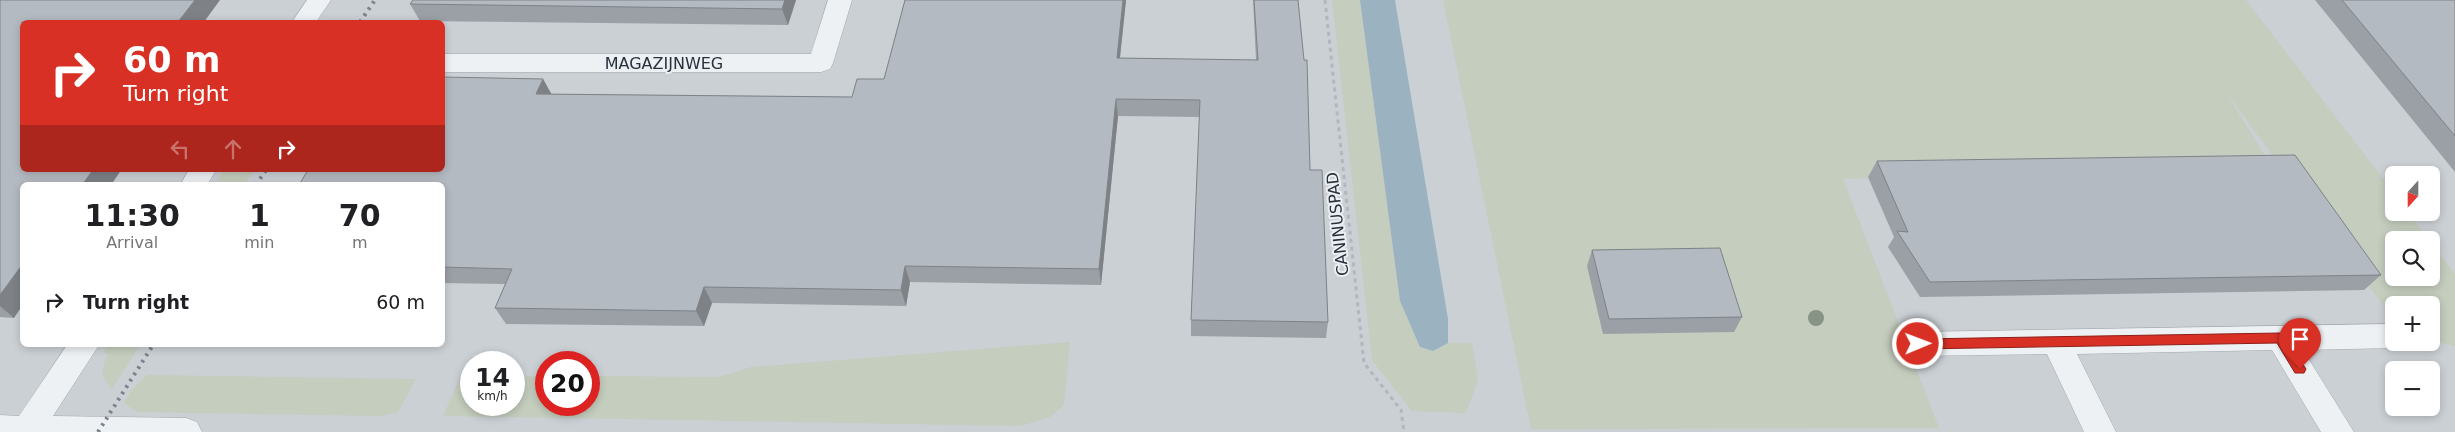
<!DOCTYPE html>
<meta charset="utf-8">
<style>
:root{--surface:#fff;--page:#f2f2f2;--text:#202124;--muted:#757577}
body{margin:0;font-family:"DejaVu Sans",sans-serif;background:var(--page);color:var(--text);height:100vh;display:flex;flex-direction:column;font-size:19px;white-space:nowrap}
*{box-sizing:border-box;margin:0}
p{font-size:16px;color:var(--muted)}
.icon{flex:none;width:28px;height:28px;fill:none;stroke:currentColor;stroke-width:2;stroke-linecap:round;stroke-linejoin:round}
.map{position:relative;flex:1;overflow:hidden}
.panel{position:absolute;left:20px;top:182px;width:425px;height:165px;display:flex;flex-direction:column;background:var(--surface);border-radius:8px;box-shadow:0 2px 8px #0003}
.panel>*{flex:none}
.guide{position:absolute;left:20px;top:20px;width:425px;height:152px;border-radius:8px;box-shadow:0 2px 8px #0003;background:#d93025;color:#fff;overflow:hidden}
.needle{width:32px;rotate:201deg}
.controls{position:absolute;left:2385px;top:166px;display:grid;gap:10px}
.controls a{display:grid;place-items:center;width:55px;height:55px;border-radius:8px;background:var(--surface);box-shadow:0 2px 8px #0003;font-size:25px}
.speed{position:absolute;left:460px;top:351px;display:flex;gap:10px;font-size:25px;font-weight:700;text-align:center}
.speed>*{display:grid;place-content:center;width:65px;height:65px;border-radius:50%;background:var(--surface);box-shadow:0 2px 8px #0003;line-height:1}
.speed small{font-size:12px;font-weight:400}
.speed .limit{border:8px solid #d22;background:#fff;color:#111}
.pin{position:absolute;display:grid;place-items:center;width:42px;height:42px;color:#fff;margin:-51px -21px;border-radius:50% 50% 50% 0;rotate:-45deg;box-shadow:0 0 5px #0007}
.pin .icon{rotate:45deg}
.me{position:absolute;width:55px;margin:-28px;rotate:89deg;stroke-linejoin:round;filter:drop-shadow(0 0 4px #0008)}
.turn{display:flex;align-items:center;gap:18px;height:105px;padding:0 20px;font-size:22px}
.turn .icon{width:65px;height:65px;stroke-width:2.5}
.turn b{display:block;font-size:35px;line-height:42px}
.lanes{display:flex;align-items:center;height:48px;padding:0 20px;background:#0003;justify-content:center;gap:25px;direction:ltr}
.lanes .off{opacity:.35}
.eta{display:flex;justify-content:space-evenly;align-items:center;height:85px;text-align:center}
.eta b{font-size:30px;font-weight:800;line-height:35px}
ul{padding:0;list-style:none}
li{display:flex;align-items:center;gap:15px;height:70px;padding:0 20px}
li div{flex:1}
li b{display:block;font-size:19px}
li em{font-style:normal}
.map>svg:first-child{display:block}
.built{fill:#cbd0d5;fill-rule:evenodd}
.green{fill:#c4cdbe}
.water{fill:#9bb2c1}
.lines{fill:none;stroke-linecap:round;stroke-linejoin:round}
.minor-casing{stroke:#a2a8ae;stroke-width:1}
.path{stroke:#b3b7bb;stroke-width:3;stroke-dasharray:4 4;stroke-linecap:butt}
.minor{fill:#eef1f3;fill-rule:evenodd}
.rail{stroke:#78828c;stroke-width:4;stroke-dasharray:2.5 5;stroke-linecap:butt}
.tree{fill:#869385}
.wall{fill:#9ba0a6}
.shaded-wall{fill:#7e8287}
.building{fill:#b4bac1;stroke:#7e8287}
.route{fill:#d93025;stroke:#8d1f18}
.labels{text-anchor:middle;stroke-width:4;stroke-linejoin:round;paint-order:stroke}
.street-label{font-size:16px;fill:#283039;stroke:#ebeff3}
</style>
<div class="map">
<svg width="2455" height="432" viewBox="0 0 2455 432">
<rect width="100%" height="100%" fill="#dce1e5"/>
<path class="built" d="M0,0H2455V432H0ZM22,22H442V170H22ZM2394,175H2431V212H2394ZM22,185H442V345H22ZM2394,240H2431V278H2394ZM2394,305H2431V342H2394ZM471,362H514V405H471ZM546,362H589V405H546ZM2394,370H2431V408H2394Z"/>
<g class="green">
<polygon points="1332,0 1360,0 1400,301 1420,347 1433,351 1448,343 1472,343 1478,380 1466,413 1412,411 1372,360"/>
<polygon points="1443,0 2246,0 2394,193 2394,212 2408,213 2429,240 2394,240 2394,278 2431,278 2431,243 2455,274 2455,346 2431,341 2431,305 2394,305 2394,320 2225,91 2271,165 1843,179 1939,428 1531,429"/>
<polygon points="224,170 254,170 244,185 214,185"/>
<polygon points="1070,342 1064,405 1050,417 1021,426 443,416 461,375 471,375 471,405 514,405 514,376 546,376 546,405 589,405 589,376 719,377 751,367"/>
<path d="M108,345H140L112,389C100,375 101,370 108,354L103,353Z"/>
<polygon points="147,375 416,379 398,412 381,416 138,412 124,403 131,391"/>
</g>
<polygon class="water" points="1360,0 1395,0 1448,319 1448,343 1433,351 1420,347 1400,301"/>
<g class="lines">
<g class="minor-casing">
<g id="minor">
<polygon points="307,0 331,0 316,22 292,22"/>
<polygon points="828,0 852,0 833,63 830,69 821,72 442,72 442,54 811,54"/>
<polygon points="189,170 216,170 207,185 180,185"/>
<polygon points="2394,324 2394,342 2406,342 2394,348 2303,350 2354,432 2321,432 2272,350 2077,354 2116,432 2084,432 2047,354 1918,356 1908,353 1903,344 1908,335 1918,332"/>
<polygon points="67,345 99,345 53,416 186,418 197,422 202,432 0,432 0,415 19,416"/>
</g>
</g>
<polyline class="path" points="1325,0 1364,363 1401,410 1404,432"/>
<use href="#minor" class="minor"/>
<g class="rail">
<polyline points="360,22 375,0"/>
<polyline points="256,185 266,170"/>
<polyline points="98,432 153,345"/>
</g>
</g>
<circle class="tree" cx="1816" cy="318" r="8"/>
<g class="wall">
<polygon points="0,0 22,170 121,170 111,185 22,185 14,318 0,317"/>
<polygon points="413,0 796,0 788,25 420,21 410,4"/>
<polygon points="905,0 1126,0 1120,58 1256,60 1253,0 1298,0 1310,170 1328,322 1326,338 1191,336 1191,320 1200,117 1118,116 1101,285 910,282 906,306 712,303 704,326 506,324 495,308 505,284 442,283 442,185 543,79 551,94 852,97 884,79"/>
<polygon points="2315,0 2455,0 2455,172"/>
<polygon points="1877,161 2381,275 2364,290 1920,297 1888,247 1894,237 1868,177"/>
<polygon points="1592,250 1742,317 1734,332 1603,334 1587,266"/>
</g>
<g class="shaded-wall">
<polygon points="195,0 220,0 204,22 178,22"/>
<polygon points="785,0 796,0 788,25 782,9"/>
<polygon points="1123,0 1126,0 1118,75 1117,58"/>
<polygon points="543,79 552,95 536,94"/>
<polygon points="1116,99 1118,116 1101,285 1099,269"/>
<polygon points="93,170 121,170 111,185 82,185"/>
<polygon points="22,265 22,306 14,318 0,306 0,295"/>
<polygon points="905,266 910,282 906,306 901,290"/>
<polygon points="704,287 712,303 704,326 696,311"/>
</g>
<g class="building">
<polygon points="0,0 195,0 178,22 22,22 22,170 93,170 82,185 22,185 22,265 0,295"/>
<polygon points="413,0 785,0 782,9 410,4"/>
<polygon points="905,0 1123,0 1117,58 1258,60 1254,0 1298,0 1304,60 1307,60 1310,170 1322,170 1328,322 1191,320 1200,100 1116,99 1099,269 905,266 901,290 704,287 696,311 495,308 512,269 442,267 442,185 299,185 308,170 442,170 442,77 543,79 536,94 852,97 857,79 884,79"/>
<polygon points="2342,0 2455,0 2455,136"/>
<polygon points="2295,155 2381,275 1930,282 1897,231 1908,232 1877,161"/>
<polygon points="1720,248 1742,317 1609,319 1592,250"/>
</g>
<polygon class="route" points="2280,333 2285,334 2304,366 2306,369 2304,373 2295,373 2277,343 1918,349 1912,344 1918,339"/>
<g class="labels">
<g class="street-label">
<text x="664" y="69">MAGAZIJNWEG</text>
<text transform="translate(1337 224) rotate(-96)" y="6">CANINUSPAD</text>
</g>
</g>
</svg>
<div class="controls">
<a><svg class="needle" viewBox="-14 -14 28 28"><path d="M0-13l5 13h-10z" fill="#e53935"/><path d="M0 13l5-13h-10z" fill="#757577"/></svg></a>
<a><svg class="icon" aria-label="search" viewBox="0 0 24 24"><circle cx="10" cy="10" r="6"/><path d="M15 15l6 6"/></svg></a>
<a>+</a>
<a>−</a>
</div>
<div class="speed"><div>14<small>km/h</small></div><div class="limit">20</div></div>
<div class="pin" style="left:2300px;top:369px;background:#d93025"><svg class="icon" aria-label="arrive" viewBox="0 0 24 24"><path d="M6 21V4h12l-3 4 3 4H6"/></svg></div>
<svg class="me" style="left:1918px;top:344px" viewBox="-20 -20 40 40"><circle r="17" fill="#d93025" stroke="#fff" stroke-width="3"/><path d="M0-11L8 9 0 5-8 9z" fill="#fff"/></svg>
<div class="guide">
<div class="turn"><svg class="icon" aria-label="right" viewBox="0 0 24 24"><path d="M7 20v-9h11M14 6l5 5-5 5"/></svg><div><b>60 m</b>Turn right</div></div>
<div class="lanes"><svg class="icon off" aria-label="left" viewBox="0 0 24 24"><path d="M17 20v-9H6M10 6l-5 5 5 5"/></svg><svg class="icon off" aria-label="ahead" viewBox="0 0 24 24"><path d="M12 20V5M6 11l6-6 6 6"/></svg><svg class="icon" aria-label="right" viewBox="0 0 24 24"><path d="M7 20v-9h11M14 6l5 5-5 5"/></svg></div>
</div>
<section class="panel">
<div class="eta">
<div><b>11:30</b><p>Arrival</p></div>
<div><b>1</b><p>min</p></div>
<div><b>70</b><p>m</p></div>
</div>
<ul>
<li><svg class="icon" aria-label="right" viewBox="0 0 24 24"><path d="M7 20v-9h11M14 6l5 5-5 5"/></svg><div><b>Turn right</b></div><em>60 m</em></li>
</ul>
</section>
</div>
